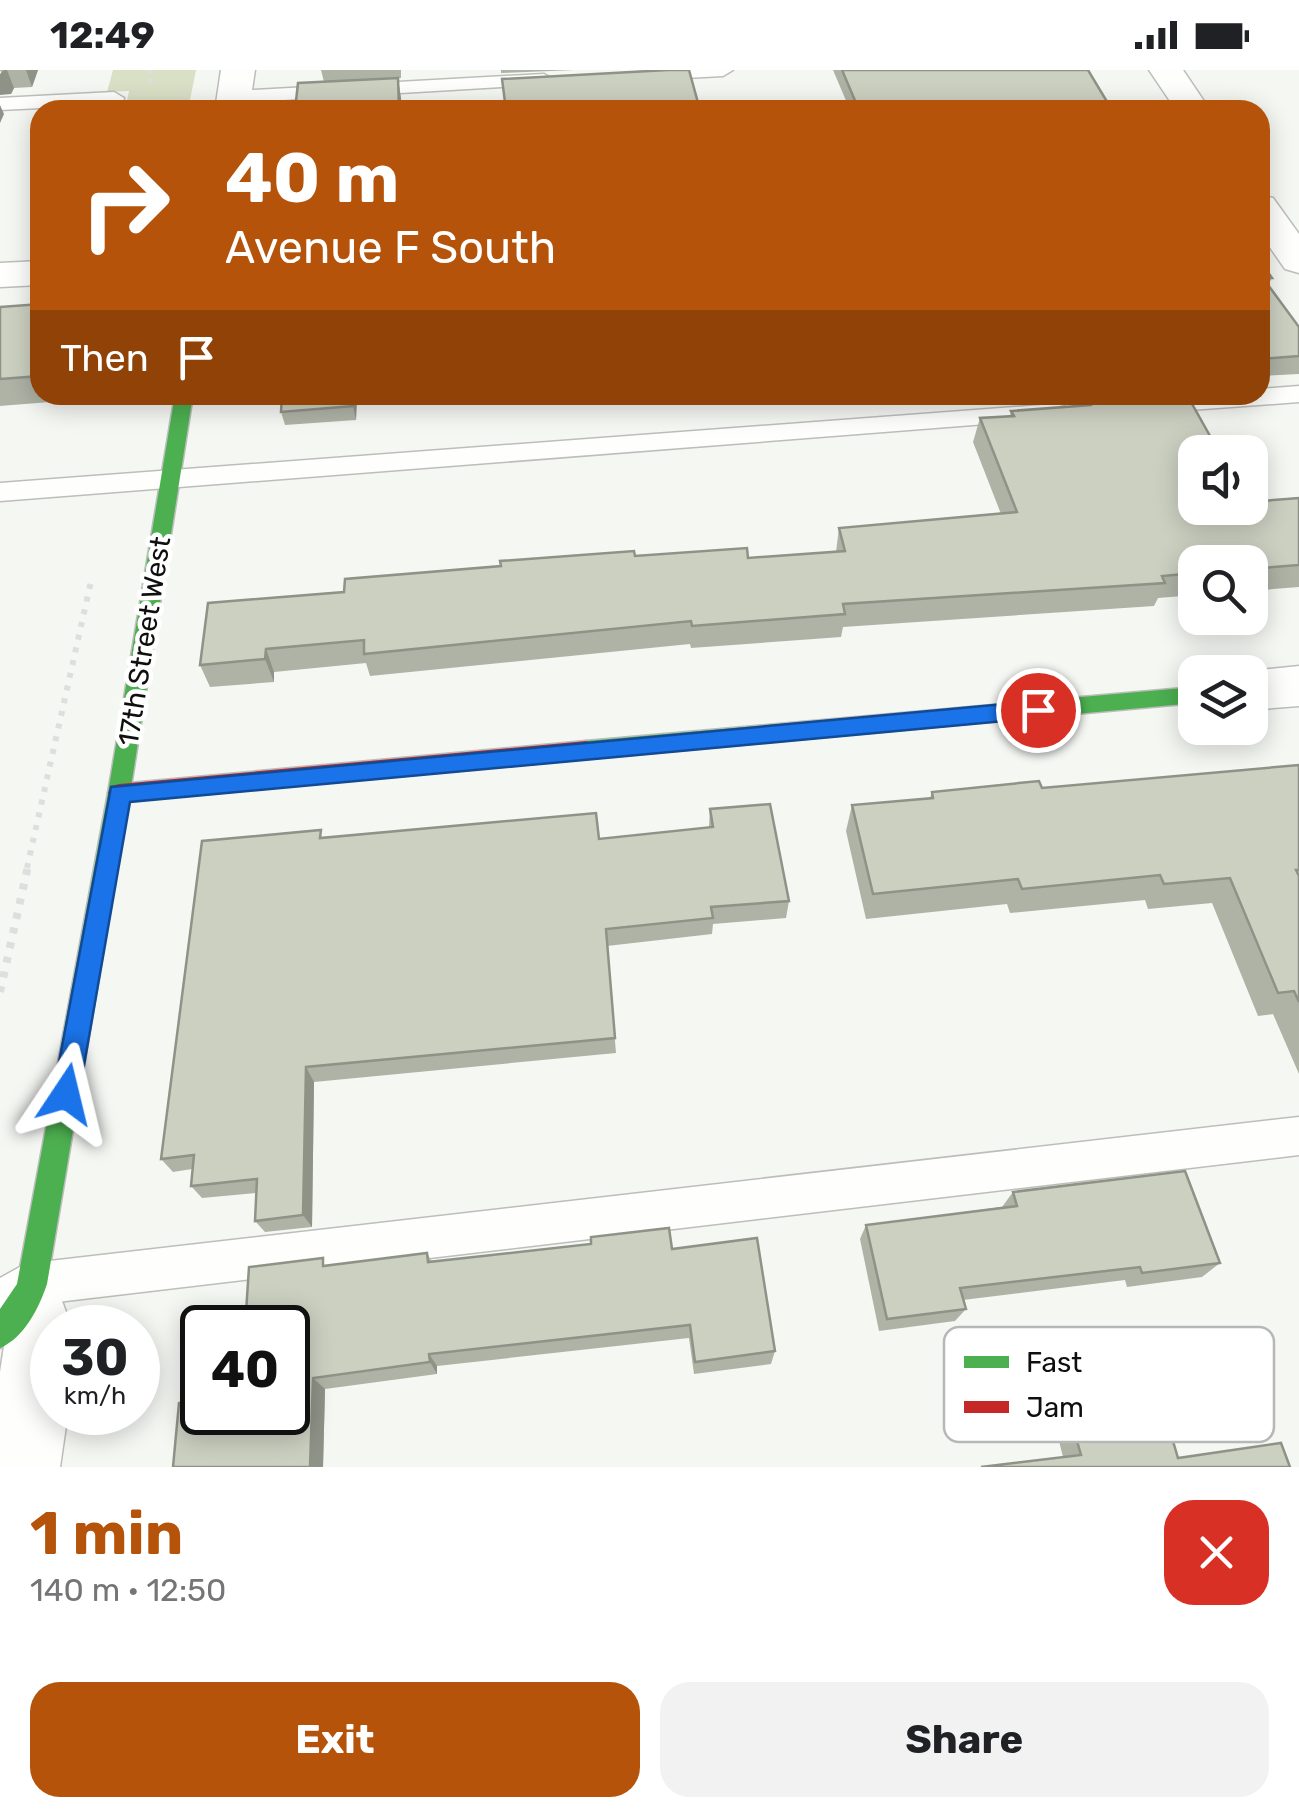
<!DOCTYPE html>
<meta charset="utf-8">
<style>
:root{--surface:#fff;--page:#f2f2f2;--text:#202124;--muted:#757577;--accent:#b45309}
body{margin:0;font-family:Rubik,sans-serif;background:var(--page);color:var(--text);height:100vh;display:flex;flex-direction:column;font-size:38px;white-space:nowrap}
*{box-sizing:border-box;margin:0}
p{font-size:32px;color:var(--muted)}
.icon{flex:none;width:55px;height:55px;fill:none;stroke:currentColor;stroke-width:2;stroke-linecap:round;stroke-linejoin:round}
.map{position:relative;height:1397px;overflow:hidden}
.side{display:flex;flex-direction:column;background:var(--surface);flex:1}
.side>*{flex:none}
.hud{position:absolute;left:30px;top:30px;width:1240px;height:305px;border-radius:30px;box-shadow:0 5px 25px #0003;background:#b45309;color:#fff;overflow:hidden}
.buttons{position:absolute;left:1178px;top:365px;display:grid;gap:20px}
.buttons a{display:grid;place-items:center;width:90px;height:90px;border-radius:20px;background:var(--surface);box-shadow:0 5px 25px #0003;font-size:50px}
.speed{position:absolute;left:30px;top:1235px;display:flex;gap:20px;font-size:50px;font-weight:700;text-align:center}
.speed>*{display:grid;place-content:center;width:130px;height:130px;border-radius:50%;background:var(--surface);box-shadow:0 5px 25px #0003;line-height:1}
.speed small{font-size:25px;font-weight:400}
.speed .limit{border:5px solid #111;border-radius:15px;background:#fff;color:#111}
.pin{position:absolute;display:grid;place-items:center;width:85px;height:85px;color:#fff;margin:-42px;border:5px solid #fff;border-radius:50%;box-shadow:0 2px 10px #0007}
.me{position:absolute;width:110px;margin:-55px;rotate:10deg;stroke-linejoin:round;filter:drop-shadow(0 0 8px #0008)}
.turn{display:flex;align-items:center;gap:35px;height:210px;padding:0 30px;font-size:45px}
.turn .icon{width:130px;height:130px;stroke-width:2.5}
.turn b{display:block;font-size:70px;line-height:85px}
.then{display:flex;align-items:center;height:95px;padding:0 30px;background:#0003;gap:20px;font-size:38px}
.round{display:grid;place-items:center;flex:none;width:105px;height:105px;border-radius:30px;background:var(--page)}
.headline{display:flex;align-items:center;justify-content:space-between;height:170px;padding:0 30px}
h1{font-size:60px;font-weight:700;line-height:75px;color:var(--accent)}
.primary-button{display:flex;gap:20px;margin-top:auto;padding:20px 30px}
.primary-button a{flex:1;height:115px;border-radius:30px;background:var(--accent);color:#fff;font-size:40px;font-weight:700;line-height:115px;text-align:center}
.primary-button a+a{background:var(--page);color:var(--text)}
.status{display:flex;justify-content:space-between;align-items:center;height:70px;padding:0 50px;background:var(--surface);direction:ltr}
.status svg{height:28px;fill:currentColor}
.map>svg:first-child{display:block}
.green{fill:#d9e0c6}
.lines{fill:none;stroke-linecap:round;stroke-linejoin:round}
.lane-casing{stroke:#bdbebb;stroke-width:3}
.street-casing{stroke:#bdbebb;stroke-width:3}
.fast-casing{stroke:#bdbebb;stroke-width:3}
.jam-casing{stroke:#bdbebb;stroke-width:3}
.path-far2{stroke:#dedede;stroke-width:4;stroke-dasharray:4 5;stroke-linecap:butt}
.path-far1{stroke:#dedede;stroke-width:6;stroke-dasharray:5 8;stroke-linecap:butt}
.path{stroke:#dedede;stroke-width:8;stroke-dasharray:6 9;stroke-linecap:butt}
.lane{fill:#fefefd;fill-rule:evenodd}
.street{fill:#fefefd;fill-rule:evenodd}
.fast{fill:#4caf50;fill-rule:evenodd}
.jam{fill:#c62828;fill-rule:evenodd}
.wall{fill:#afb3a6}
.shaded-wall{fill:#8f9287}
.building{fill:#ccd0c1;stroke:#8f9287;stroke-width:2.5}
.route{fill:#1a73e8;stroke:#114b97;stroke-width:2.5}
.labels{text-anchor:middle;stroke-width:9;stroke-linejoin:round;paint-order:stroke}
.street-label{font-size:28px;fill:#0f100e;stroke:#fff}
.key{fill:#fff;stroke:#b7b7b7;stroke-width:2.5}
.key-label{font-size:28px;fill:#0f100e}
</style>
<div class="status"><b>12:49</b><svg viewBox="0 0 49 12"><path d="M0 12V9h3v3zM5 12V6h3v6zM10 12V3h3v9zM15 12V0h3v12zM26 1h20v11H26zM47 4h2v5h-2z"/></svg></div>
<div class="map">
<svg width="1299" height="1397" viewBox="0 0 1299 1397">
<rect width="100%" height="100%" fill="#f5f7f3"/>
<polygon class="green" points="113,0 196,0 188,40 125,40 129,21 107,22"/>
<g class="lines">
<g class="lane-casing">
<g id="lane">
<polygon points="641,0 733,0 723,6 648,10 641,8"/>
<polygon points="544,4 554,10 551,14 234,33 224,27 234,21"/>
<polygon points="114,22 124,28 121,40 101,40 102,35 0,40 0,28"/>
<polygon points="1299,316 1299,332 1149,343 1136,335 1149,327 1260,325 1260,319"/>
<polygon points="1055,334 1064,336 1068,342 1064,348 0,431 0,413"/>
<polygon points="1299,1047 1299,1085 32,1235 17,1229 11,1214 17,1199 32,1193"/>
</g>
</g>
<g class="street-casing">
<g id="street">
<polygon points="221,0 255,0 249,40 215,40"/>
<polygon points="1149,0 1183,0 1210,40 1176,40"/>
<polygon points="1260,125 1273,128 1299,164 1299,203 1285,199 1260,163"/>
<polygon points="40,191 40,215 0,217 0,193"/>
<polygon points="1299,596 1299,636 1250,640 1250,602 1241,602"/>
<polygon points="27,1193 52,1204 72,1258 52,1258 52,1342 68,1342 60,1397 0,1397 0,1302 4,1276 0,1260 0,1208"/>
</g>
</g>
<g class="fast-casing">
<g id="fast">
<path d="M175,325H193L130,723L47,1214C39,1238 24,1268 0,1278V1239L17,1214L108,723Z"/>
<polygon points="1195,617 1195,633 586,689 578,686 575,680 578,674 586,671"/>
</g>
</g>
<g class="jam-casing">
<polygon id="jam" points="586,671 594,674 597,680 594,686 586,689 119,732 111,730 108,723 111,716 119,714"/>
</g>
<polyline class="path-far2" points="149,0 150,14"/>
<polyline class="path-far1" points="27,798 92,507"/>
<polyline class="path" points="0,922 28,796"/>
<use href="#lane" class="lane"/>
<use href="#street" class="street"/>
<use href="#fast" class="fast"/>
<use href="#jam" class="jam"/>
</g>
<g class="wall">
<polygon points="0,0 38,0 32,17 14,18 11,24"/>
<polygon points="321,0 401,0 401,8 398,8 401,40 295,40 324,12"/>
<polygon points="501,0 575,0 501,3"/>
<polygon points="833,0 1088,0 1112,40 850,40"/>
<polygon points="1260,191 1272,208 1268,215 1299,257 1299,304 1260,306"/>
<polygon points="40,234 40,325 100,325 100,328 0,336 0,237"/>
<polygon points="282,325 357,325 356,350 285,355 281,342"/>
<polygon points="1011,341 1195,438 1299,428 1299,517 1250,521 1250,492 1195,492 1195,525 1158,528 1154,536 843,557 841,567 691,578 690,574 370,606 366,593 274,602 274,612 210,617 200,595 344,522 635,486 748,488 836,482 839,458 1001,444 973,372 980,348 1010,346"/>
<polygon points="1299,695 1299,1004 1273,944 1258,946 1212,833 1148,839 1145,830 1010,843 1007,834 866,849 846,761 852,735 930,728 932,722 1042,718"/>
<polygon points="710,739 789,831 786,848 713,854 712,864 607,876 616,983 314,1012 312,1157 265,1162 255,1151 256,1123 202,1128 191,1116 192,1099 173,1102 161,1089 324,768 599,769 709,757"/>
<polygon points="1013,1122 1220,1193 1202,1207 1127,1217 1125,1210 963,1230 966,1239 955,1251 879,1261 860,1169 866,1155 1002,1137"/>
<polygon points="672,1179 775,1281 771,1294 694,1304 689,1268 437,1296 437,1304 325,1319 323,1397 173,1397 288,1342 329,1196 427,1183 432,1192"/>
<polygon points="1073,1357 1138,1364 1178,1388 1063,1387 1058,1367"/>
</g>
<g class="shaded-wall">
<polygon points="4,0 7,0 14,18 11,24 0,25 0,4"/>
<polygon points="26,0 38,0 32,17"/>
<polygon points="398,8 401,28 401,40 399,40"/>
<polygon points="0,35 4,44 0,53"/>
<polygon points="353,325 357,325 356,350 353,336"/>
<polygon points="266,579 274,602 274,612 265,589"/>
<polygon points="306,997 314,1012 312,1157 303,1145"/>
<polygon points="429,1284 437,1296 437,1304 430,1292"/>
<polygon points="313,1308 325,1319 323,1397 310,1397"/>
</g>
<g class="building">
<polygon points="668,0 689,0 700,40 506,40 502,9"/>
<polygon points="842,0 1088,0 1112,40 859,40"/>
<polygon points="398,8 399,40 295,40 298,13"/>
<polygon points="1260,191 1272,208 1263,208 1299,257 1299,286 1260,289"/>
<polygon points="40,234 40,306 0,309 0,237"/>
<polygon points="282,325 353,325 353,336 281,342"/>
<polygon points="1137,325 1187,325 1219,382 1195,382 1195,438 1250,438 1250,432 1299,428 1299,495 1250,499 1250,492 1195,492 1195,503 1162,506 1165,513 843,534 845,544 692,556 691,551 364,584 364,570 266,579 265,589 200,595 208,533 344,522 345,509 501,496 500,491 634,481 635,486 747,478 748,488 845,481 839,458 1017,442 980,348 1014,346 1011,341 1091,335 1099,328"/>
<polygon points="1299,695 1299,800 1296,800 1299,806 1299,932 1294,921 1278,923 1230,808 1164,814 1160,805 1022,819 1018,809 873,824 852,735 933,728 932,722 1039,711 1042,718"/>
<polygon points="770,734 789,831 711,837 713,848 606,859 615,968 306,997 303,1145 255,1151 257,1109 191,1116 194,1085 161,1089 202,771 321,760 320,768 596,743 599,769 713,757 710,739"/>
<polygon points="1185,1101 1220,1193 1142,1203 1140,1197 960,1218 966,1239 887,1249 866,1155 1017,1136 1013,1122"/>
<polygon points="669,1158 672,1179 757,1168 775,1281 695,1292 690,1255 429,1284 430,1292 313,1308 310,1397 173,1397 179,1333 202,1329 202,1342 288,1342 288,1258 245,1258 249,1197 323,1188 323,1196 427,1183 428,1192 591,1174 591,1167"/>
<polygon points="1134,1350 1138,1364 1170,1361 1178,1388 1281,1373 1290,1397 981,1397 1081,1385 1073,1357"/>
</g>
<polygon class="route" points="1038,631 1049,640 1038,648 130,732 79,1024 76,1033 66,1036 56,1033 53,1024 111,717"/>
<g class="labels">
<g class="street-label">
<text transform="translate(144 571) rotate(-81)" y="10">17th Street West</text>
</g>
</g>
<rect x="944" y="1257" width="330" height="115" rx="15" class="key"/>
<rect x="964" y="1286" width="45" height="12" fill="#4caf50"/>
<rect x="964" y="1331" width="45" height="12" fill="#c62828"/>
<g class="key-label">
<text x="1026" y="1302">Fast</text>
<text x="1026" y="1347">Jam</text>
</g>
</svg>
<div class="buttons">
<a><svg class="icon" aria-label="sound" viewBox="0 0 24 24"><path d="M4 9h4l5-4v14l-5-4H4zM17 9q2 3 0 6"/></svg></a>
<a><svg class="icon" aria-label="search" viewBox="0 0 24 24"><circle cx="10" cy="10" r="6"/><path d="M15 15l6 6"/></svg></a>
<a><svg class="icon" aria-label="layers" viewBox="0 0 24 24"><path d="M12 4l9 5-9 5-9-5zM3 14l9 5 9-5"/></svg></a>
</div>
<div class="speed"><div>30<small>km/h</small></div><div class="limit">40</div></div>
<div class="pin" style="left:1038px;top:640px;background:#d93025"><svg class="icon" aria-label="arrive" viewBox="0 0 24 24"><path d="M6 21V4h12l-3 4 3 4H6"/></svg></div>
<svg class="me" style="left:66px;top:1024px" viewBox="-20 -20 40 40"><path d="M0-17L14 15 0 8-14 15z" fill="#1a73e8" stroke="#fff" stroke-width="4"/></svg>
<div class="hud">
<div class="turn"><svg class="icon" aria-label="right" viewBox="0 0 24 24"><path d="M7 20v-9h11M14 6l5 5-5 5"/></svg><div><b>40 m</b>Avenue F South</div></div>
<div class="then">Then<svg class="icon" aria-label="arrive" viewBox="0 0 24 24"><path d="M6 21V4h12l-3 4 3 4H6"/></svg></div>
</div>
</div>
<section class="side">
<div class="headline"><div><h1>1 min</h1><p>140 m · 12:50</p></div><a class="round" style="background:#d93025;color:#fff"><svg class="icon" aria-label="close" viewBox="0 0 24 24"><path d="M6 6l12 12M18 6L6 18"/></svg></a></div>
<div class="primary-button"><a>Exit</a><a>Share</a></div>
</section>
